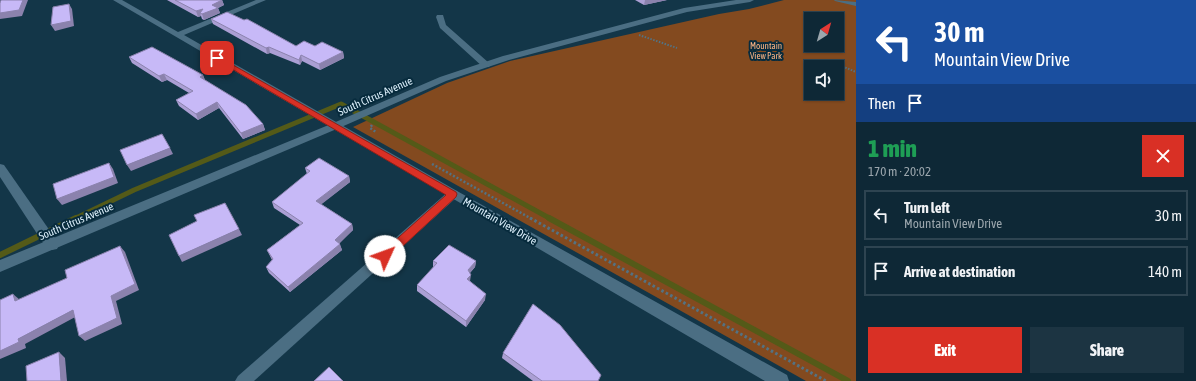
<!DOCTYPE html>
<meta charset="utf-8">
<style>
:root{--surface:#0e2836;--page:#1c3442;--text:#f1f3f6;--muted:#9ba6ad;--line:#2e4451;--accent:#d93025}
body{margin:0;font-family:"Asap Condensed",sans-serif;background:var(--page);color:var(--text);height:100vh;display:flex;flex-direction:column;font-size:15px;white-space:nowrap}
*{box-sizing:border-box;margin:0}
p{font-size:13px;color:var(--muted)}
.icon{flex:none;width:22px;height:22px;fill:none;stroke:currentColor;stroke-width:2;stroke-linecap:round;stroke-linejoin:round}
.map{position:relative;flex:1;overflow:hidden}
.panel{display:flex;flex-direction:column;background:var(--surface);width:340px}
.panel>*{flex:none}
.hud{background:#1a4fa0;color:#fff;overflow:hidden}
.needle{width:26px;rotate:37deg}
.fabs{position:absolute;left:804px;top:12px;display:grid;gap:8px}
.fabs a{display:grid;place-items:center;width:40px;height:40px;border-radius:0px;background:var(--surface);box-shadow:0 1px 3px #0004,0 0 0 1px var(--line);font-size:20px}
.pin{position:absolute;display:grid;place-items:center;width:34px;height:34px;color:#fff;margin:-17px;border-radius:8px;box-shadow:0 2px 6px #0006}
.me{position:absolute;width:44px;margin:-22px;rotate:47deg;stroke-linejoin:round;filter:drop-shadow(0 0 3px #0008)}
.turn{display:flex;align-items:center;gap:14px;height:84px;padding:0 12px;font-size:18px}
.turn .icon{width:52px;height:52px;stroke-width:2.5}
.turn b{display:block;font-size:28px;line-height:34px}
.then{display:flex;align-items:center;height:38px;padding:0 12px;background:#0003;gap:8px;font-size:15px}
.round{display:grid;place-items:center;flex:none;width:42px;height:42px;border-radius:0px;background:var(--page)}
.head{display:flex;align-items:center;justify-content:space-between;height:68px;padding:0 12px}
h1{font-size:24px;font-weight:800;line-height:30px;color:#1e9e55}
.button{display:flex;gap:8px;margin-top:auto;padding:8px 12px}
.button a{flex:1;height:46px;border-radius:0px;background:var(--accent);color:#fff;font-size:16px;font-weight:800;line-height:46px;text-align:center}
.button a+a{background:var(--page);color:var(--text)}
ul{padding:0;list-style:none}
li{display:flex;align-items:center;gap:12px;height:50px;margin:0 8px 6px;padding:0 4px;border:2px solid var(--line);border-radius:0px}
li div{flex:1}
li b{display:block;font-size:15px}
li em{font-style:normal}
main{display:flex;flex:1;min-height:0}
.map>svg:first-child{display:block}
.green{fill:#834a1f;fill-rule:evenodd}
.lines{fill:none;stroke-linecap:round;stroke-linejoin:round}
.stream-far1{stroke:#545a18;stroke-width:5}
.stream{stroke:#545a18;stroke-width:6}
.path-far2{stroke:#547282;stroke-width:2;stroke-dasharray:1.5 1.5;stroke-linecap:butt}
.path-far1{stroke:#547282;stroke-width:2.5;stroke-dasharray:2 2;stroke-linecap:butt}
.path{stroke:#547282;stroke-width:3;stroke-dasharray:2.5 2.5;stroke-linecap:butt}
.lane{fill:#4b6e83;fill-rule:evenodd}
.street{fill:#4b6e83;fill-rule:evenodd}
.secondary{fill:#4b6e83;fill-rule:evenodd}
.wall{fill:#ab9fd4}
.shaded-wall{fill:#8b82ad}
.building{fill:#c7b9f7;stroke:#8b82ad}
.route{fill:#d93025;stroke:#8d1f18}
.labels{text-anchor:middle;stroke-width:4;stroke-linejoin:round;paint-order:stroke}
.far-park-label{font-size:9px;fill:#feb584;stroke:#072b3d}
.street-label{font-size:11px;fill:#ddf0fc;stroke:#072b3d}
</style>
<main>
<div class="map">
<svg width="856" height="381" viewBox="0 0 856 381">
<rect width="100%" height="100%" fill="#133648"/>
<path class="green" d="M784,0H856V381H806L353,127L447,83L510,61L719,14L749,9ZM811,19H837V45H811ZM811,67H837V93H811Z"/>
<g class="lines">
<polyline class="stream-far1" points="74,219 134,190 341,104 551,219"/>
<g class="stream">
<polyline points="549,218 848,381"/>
<polyline points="0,255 76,218"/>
</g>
<g class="path-far2">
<polyline points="639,35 677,48"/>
<polyline points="807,60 844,67 856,72"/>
</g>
<g class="path-far1">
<polyline points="372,125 370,128 376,132"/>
<polyline points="432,164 532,219"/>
</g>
<polyline class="path" points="530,218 826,381"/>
<g class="lane">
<polygon points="834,0 856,2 856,6 835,1"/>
<polygon points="437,15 443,15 446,25 489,63 490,65 489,67 483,67 440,28 436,17"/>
<polygon points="453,190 457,191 459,194 457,197 254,381 235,381 238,376 449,191"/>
</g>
<g class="street">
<polygon points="113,0 122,0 178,32 256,0 266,0 184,35 457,191 787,375 789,381 765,381"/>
<polygon points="0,164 4,165 57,241 59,245 57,249 52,250 47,249 0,177"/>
</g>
<polygon class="secondary" points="736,0 754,0 750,2 687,12 509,60 446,81 339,128 0,272 0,260 331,124 440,77 503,56 684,8"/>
</g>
<g class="wall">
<polygon points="167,0 222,0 224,5 218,8 220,13 204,20 202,19 201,16 198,17"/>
<polygon points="635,0 667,0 644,5"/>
<polygon points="211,19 296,46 315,46 343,52 344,58 320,70 302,61 300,65 270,53 267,54 213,24"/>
<polygon points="129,57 203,75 205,80 263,124 265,130 243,139 219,108 198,120 179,106 176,100 189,93 167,80 162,82 132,63"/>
<polygon points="305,168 349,176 350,182 321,204 352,224 353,230 339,243 342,250 290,292 269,273 266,267 272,260 267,250 300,225 274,208 272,202 307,174"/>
<polygon points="433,261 476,261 475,267 470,273 470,281 485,300 466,327 417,291 417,285 434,267 433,267"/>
<polygon points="503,353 598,381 533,381 502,358"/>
</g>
<g class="shaded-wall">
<polygon points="23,0 28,0 22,16 0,19 0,13"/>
<polygon points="222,0 224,5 218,8 220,13 204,20 202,14 200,13 201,16 198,17 196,11"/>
<polygon points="645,0 667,0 644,5"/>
<polygon points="69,4 72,9 74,26 55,31 51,25"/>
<polygon points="269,47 270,53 267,54 266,48"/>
<polygon points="343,52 344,58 320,70 319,64"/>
<polygon points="301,55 302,61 300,65 299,60"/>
<polygon points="164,74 167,80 162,82 159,76"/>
<polygon points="203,75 205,81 200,77"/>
<polygon points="217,102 219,108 198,120 196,114"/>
<polygon points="263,124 265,130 243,139 241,133"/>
<polygon points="170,148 173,154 131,171 127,165"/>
<polygon points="109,163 113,169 118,183 62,205 57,199"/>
<polygon points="349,176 350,182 318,207 316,201"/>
<polygon points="352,224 353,230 337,246 335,240"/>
<polygon points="239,229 242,235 182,262 179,256"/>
<polygon points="340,244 342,250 290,292 288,287"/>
<polygon points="120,246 125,252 139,290 116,301 122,324 85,341 79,336"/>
<polygon points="476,261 475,267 467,276 468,270"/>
<polygon points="471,275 470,281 467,285 467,279"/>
<polygon points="13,294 20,300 15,301"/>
<polygon points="486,294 485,300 466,327 466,321"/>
<polygon points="73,310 79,315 25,344 26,348 0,359 0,351 18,339"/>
<polygon points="59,352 65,358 67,381 61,381"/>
</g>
<g class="building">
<polygon points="1,0 23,0 19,10 0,13 0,3"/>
<polygon points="175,0 222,0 212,5 218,8 202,14 200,13 203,9 196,11"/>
<polygon points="69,4 71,21 51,25 53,7"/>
<polygon points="227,12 244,20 247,19 296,46 304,41 315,46 322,42 343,52 319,64 301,55 299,60 269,47 266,48 211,19"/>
<polygon points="152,47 203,75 200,77 246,105 263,124 241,133 217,102 196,114 176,100 193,91 164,74 159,76 129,57"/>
<polygon points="162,134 170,148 127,165 120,150"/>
<polygon points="319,158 349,176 316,201 352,224 335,240 340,244 288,287 266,267 273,259 267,250 303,223 272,202 310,171 305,168"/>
<polygon points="109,163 114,177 57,199 53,184"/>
<polygon points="225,203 239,229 179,256 169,235 197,221 194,215"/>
<polygon points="449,245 476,261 468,270 471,275 467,279 486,294 466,321 417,285 437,263 433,261"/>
<polygon points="120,246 135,284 111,296 117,318 79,336 73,310 18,339 19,342 0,351 0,300 13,294 15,301 67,278 65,270"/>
<polygon points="533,304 560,325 601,375 598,381 542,381 503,353"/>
<polygon points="59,352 61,381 27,381 26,366"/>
<polygon points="329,367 343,381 314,381"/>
</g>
<polygon class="route" points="215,57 219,57 456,192 457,194 456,197 389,259 385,261 381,259 380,256 381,253 446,195 215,59"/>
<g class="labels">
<g class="far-park-label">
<text x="766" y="49">Mountain<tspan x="766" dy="10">View Park</tspan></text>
</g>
<g class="street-label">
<text transform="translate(375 96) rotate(-24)" y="4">South Citrus Avenue</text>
<text transform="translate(76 221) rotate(-23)" y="4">South Citrus Avenue</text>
<text transform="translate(500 221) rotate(30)" y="4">Mountain View Drive</text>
</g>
</g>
</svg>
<div class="fabs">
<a><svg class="needle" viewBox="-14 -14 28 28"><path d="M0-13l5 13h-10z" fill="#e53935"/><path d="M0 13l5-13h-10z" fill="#9ba6ad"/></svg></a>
<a><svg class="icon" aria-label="sound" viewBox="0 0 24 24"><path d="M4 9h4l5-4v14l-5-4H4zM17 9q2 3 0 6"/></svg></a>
</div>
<div class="pin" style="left:217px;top:58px;background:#d93025"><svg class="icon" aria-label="arrive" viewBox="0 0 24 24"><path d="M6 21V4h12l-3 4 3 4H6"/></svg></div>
<svg class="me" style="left:385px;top:256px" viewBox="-20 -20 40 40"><circle r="19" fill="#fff"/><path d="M0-13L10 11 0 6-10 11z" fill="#d93025"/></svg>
</div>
<section class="panel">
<div class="hud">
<div class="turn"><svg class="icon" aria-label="left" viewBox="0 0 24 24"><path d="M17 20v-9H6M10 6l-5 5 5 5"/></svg><div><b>30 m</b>Mountain View Drive</div></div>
<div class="then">Then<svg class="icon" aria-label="arrive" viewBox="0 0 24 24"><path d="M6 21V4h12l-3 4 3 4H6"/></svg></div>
</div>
<div class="head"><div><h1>1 min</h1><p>170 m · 20:02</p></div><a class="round" style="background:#d93025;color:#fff"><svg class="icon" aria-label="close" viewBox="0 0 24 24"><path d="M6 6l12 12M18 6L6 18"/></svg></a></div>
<ul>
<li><svg class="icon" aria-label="left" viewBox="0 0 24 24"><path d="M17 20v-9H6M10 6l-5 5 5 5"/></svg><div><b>Turn left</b><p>Mountain View Drive</p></div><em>30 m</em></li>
<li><svg class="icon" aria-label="arrive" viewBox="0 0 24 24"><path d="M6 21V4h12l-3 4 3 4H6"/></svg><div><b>Arrive at destination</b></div><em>140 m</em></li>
</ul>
<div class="button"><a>Exit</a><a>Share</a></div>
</section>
</main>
